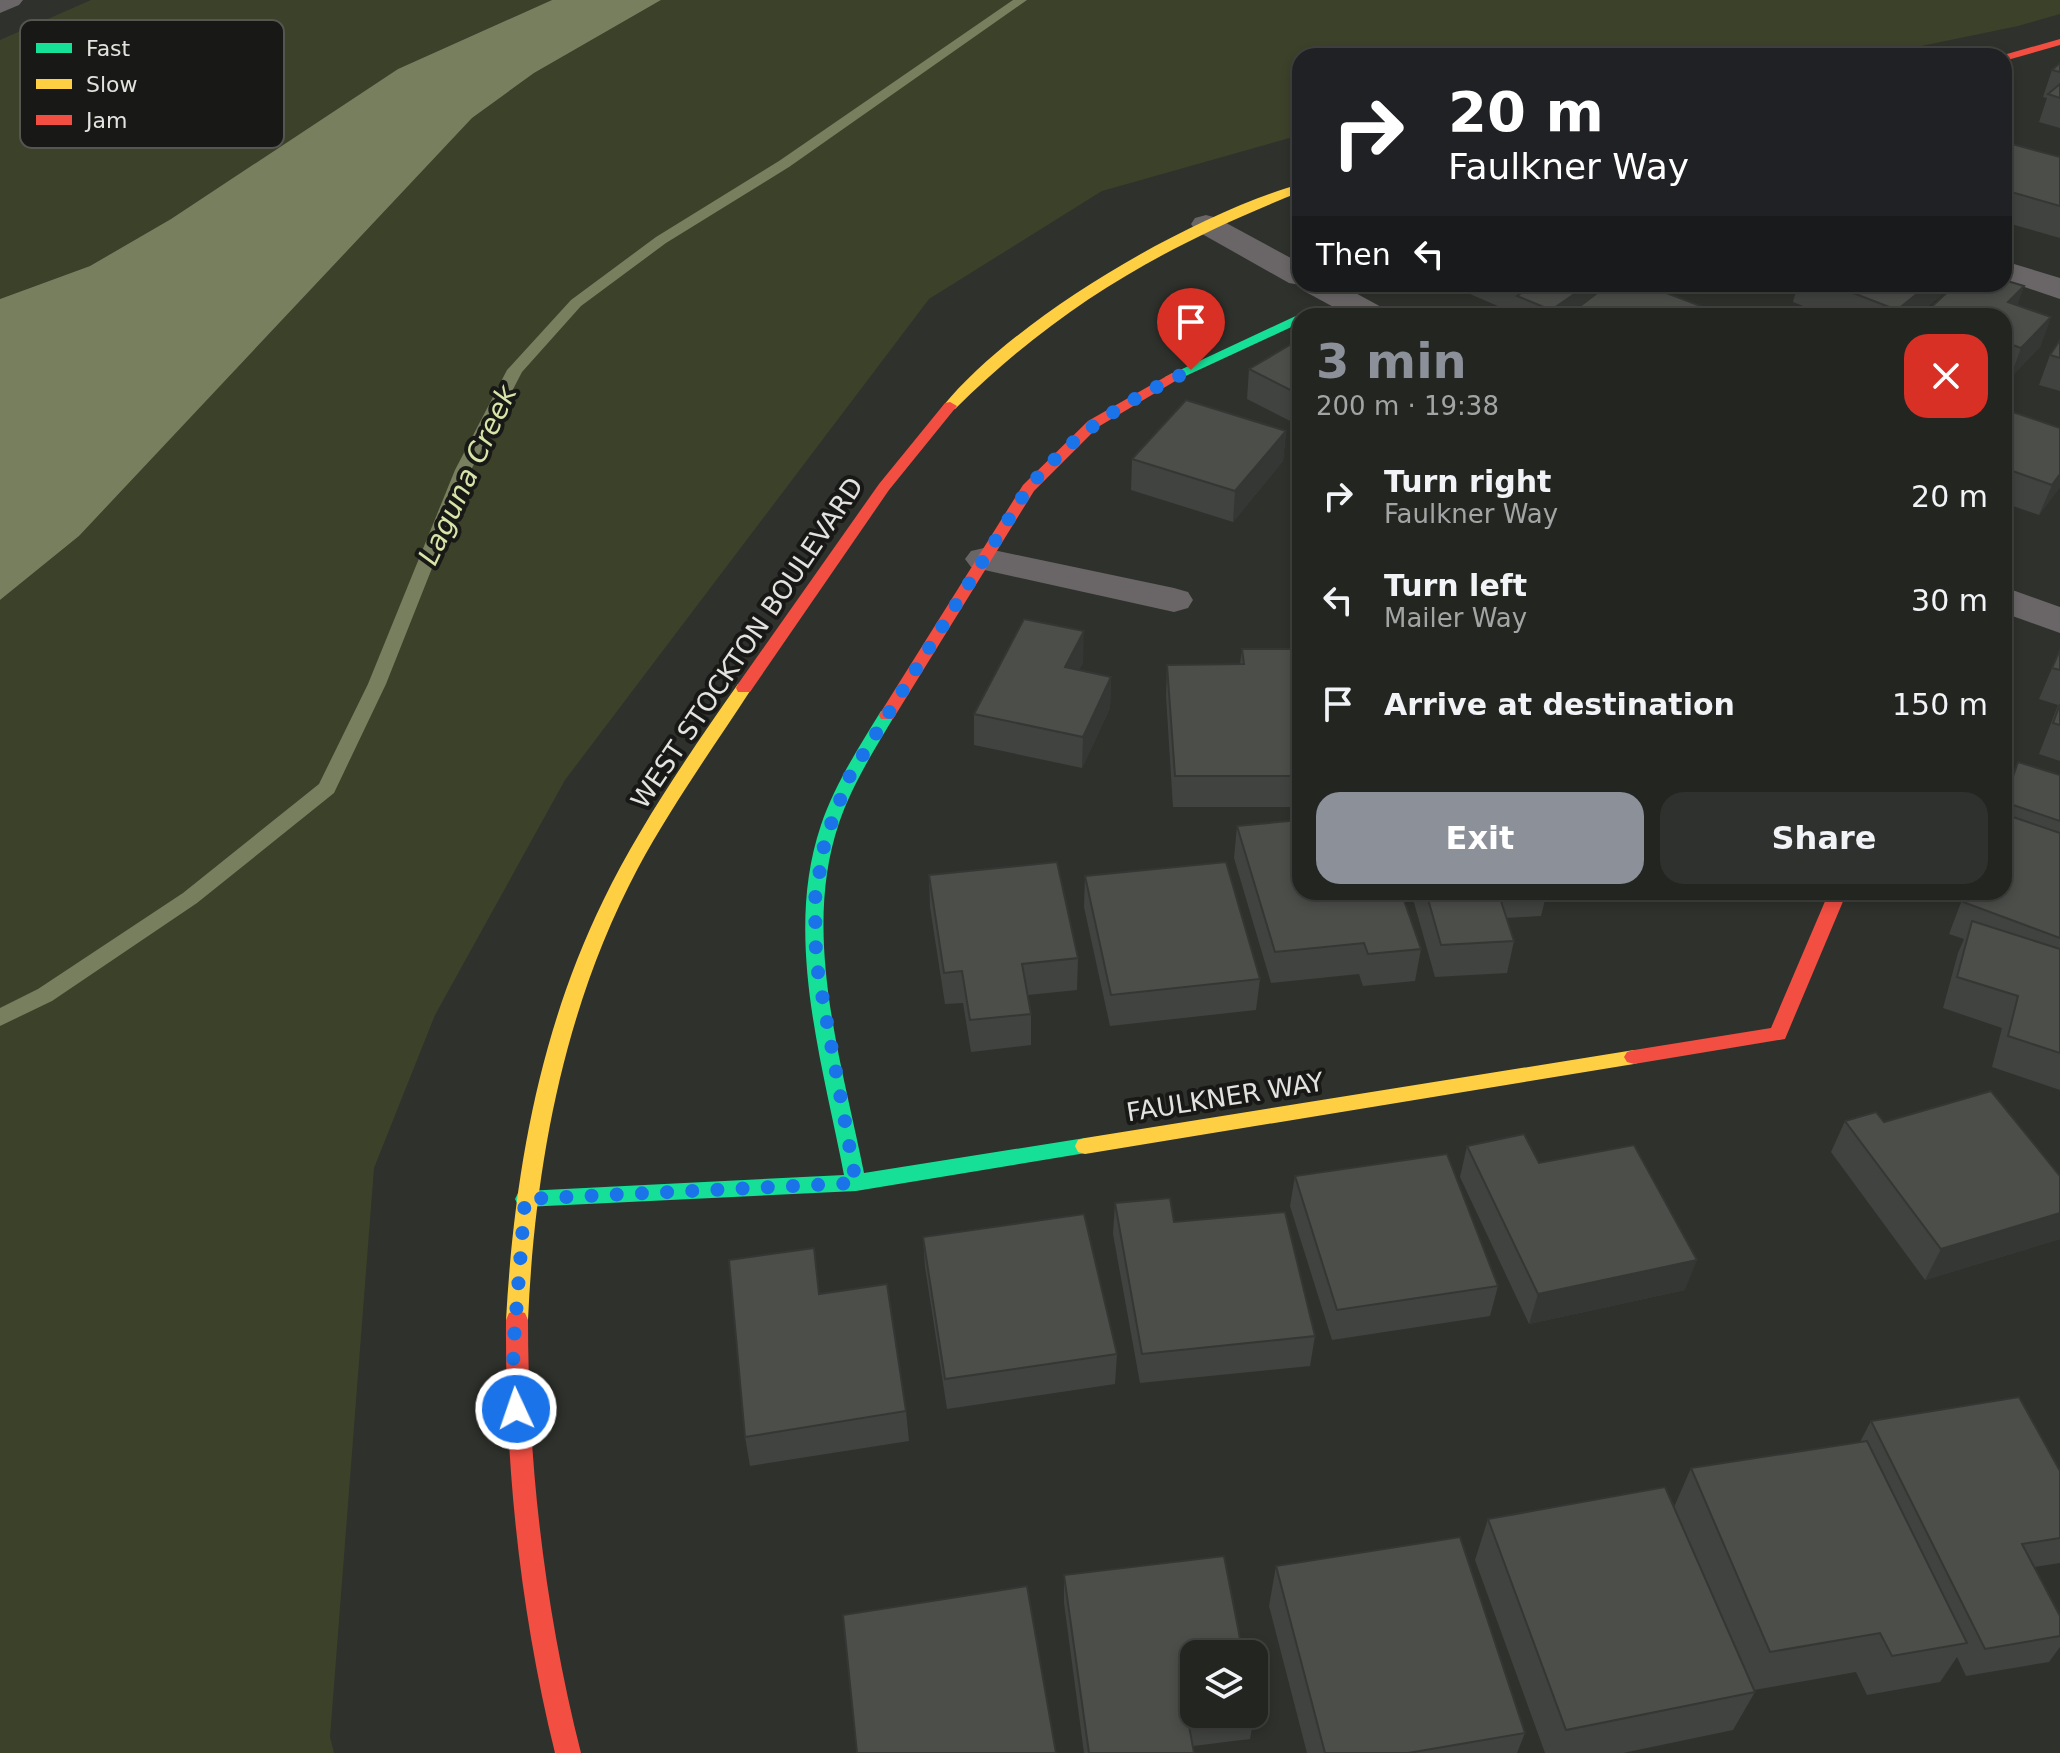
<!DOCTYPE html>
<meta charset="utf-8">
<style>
:root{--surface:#232521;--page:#2f312e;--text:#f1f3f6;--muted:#a3a5a5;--line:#40423f;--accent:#8c9099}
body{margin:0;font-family:"DejaVu Sans",sans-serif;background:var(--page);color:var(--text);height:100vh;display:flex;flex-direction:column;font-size:30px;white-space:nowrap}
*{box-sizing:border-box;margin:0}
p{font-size:26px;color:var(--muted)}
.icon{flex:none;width:44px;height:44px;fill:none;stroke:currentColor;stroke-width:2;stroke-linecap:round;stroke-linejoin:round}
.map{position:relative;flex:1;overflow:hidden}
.panel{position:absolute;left:1292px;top:308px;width:720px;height:592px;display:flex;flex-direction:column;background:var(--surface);border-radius:24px;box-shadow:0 4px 12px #0003,0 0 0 2px var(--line)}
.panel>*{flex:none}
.guide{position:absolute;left:1292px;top:48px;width:720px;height:244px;border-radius:24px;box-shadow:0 4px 12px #0003,0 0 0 2px var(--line);background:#202124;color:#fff;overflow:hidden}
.fabs{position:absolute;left:1180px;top:1640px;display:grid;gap:16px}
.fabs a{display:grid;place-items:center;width:88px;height:88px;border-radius:16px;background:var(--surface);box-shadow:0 4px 12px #0003,0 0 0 2px var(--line);font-size:40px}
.pin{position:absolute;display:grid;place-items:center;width:68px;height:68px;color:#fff;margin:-82px -34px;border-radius:50% 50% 50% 0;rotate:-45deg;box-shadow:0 0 8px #0007}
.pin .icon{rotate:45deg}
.me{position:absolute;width:88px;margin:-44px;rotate:357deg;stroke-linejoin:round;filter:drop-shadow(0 0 6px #0008)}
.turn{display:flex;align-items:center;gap:28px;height:168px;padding:0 24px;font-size:36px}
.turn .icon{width:104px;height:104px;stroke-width:2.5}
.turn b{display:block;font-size:56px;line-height:68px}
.then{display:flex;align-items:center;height:76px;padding:0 24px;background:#0003;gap:16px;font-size:30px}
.round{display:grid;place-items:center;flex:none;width:84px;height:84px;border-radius:24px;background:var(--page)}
.summary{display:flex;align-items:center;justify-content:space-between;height:136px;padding:0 24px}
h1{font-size:48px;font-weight:800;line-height:60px;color:var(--accent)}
.primary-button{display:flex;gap:16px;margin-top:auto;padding:16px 24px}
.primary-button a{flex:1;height:92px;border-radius:24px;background:var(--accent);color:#fff;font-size:32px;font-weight:800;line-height:92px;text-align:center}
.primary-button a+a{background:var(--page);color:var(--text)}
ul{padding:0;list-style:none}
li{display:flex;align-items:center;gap:24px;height:104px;padding:0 24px}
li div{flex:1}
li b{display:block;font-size:30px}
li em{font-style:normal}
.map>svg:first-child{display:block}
.green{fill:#3c412a}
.water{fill:#787f5f}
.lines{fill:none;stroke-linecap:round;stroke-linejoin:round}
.stream{fill:#787f5f;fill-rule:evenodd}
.street{fill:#6a6667;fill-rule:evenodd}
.fast{fill:#16e098;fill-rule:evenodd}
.slow{fill:#ffcf43;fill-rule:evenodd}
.jam{fill:#f24e42;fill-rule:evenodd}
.wall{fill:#414340}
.shaded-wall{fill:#353734}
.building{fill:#4c4e4a;stroke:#353734;stroke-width:2}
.route{stroke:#1a73e8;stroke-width:14;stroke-dasharray:0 25.2}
.labels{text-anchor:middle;stroke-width:8;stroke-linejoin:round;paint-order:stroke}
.street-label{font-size:26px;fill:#e2e3df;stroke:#181916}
.water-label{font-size:28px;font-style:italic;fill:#d7e5a8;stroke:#181916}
.key{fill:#181916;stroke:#555652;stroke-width:2}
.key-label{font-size:22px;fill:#e2e3df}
</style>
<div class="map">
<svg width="2060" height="1753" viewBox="0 0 2060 1753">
<rect width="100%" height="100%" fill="#2f312c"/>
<g class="green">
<polygon points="91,0 552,0 398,69 171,219 90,266 0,299 0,40"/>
<polygon points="661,0 2060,0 2060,14 2018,26 1873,56 1300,56 1300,135 1102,191 929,299 565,780 435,1015 374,1168 330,1737 334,1753 0,1753 0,600 79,536 472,118 534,73"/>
</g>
<polygon class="water" points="552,0 661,0 534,73 472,118 79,536 0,600 0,299 90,266 171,219 398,69"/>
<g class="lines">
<polygon class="stream" points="1013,0 1027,0 789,167 666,243 581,306 522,372 471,470 386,684 334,793 197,903 52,1001 0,1026 0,1008 38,989 183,893 319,784 368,684 455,470 507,370 571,300 656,237 779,161"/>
<g class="street">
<polygon points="0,0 23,0 19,5 0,13"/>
<polygon points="1206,215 1217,218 1300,263 1300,284 1339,284 1385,309 1390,316 1350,316 1304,291 1300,285 1289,283 1195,230 1191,224 1195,218"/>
<polygon points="2004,261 2060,278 2060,299 2004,280"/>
<polygon points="984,548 1174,588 1188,592 1193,600 1188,608 1174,612 971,567 965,559 971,551"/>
<polygon points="2004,587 2060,607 2060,633 2004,613"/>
</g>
<g class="fast">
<polygon points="1300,314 1305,316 1300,316 1300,323 1177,380 1172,381 1165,377"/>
<path d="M887,710L895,715C874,750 852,785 839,823C801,935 842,1062 864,1173L1085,1138L1092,1140L1095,1146L1092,1152L856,1191L525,1207L518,1205L515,1199L518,1193L525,1191L844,1175C823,1064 783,937 821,825C835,784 859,747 881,711Z"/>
</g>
<g class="slow">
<path d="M1300,184V192C1164,246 1059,306 955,409L950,410L943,406C1016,317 1189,216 1300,184Z"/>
<path d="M744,683L752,688C713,748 672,805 638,868C564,1007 535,1164 528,1320L525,1327L517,1329L509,1327L506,1320C514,1176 539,1032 603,901C640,825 689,754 738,684Z"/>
<polygon points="1634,1050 1641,1052 1644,1057 1641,1062 1634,1064 1085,1154 1078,1152 1075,1146 1078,1140 1085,1138"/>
</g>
<g class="jam">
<polygon points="2060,39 2060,45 2004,61 2004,56 2000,56"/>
<polygon points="1172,373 1179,377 1177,380 1098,427 1034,491 893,719 881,719 879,715 1023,485 1088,421"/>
<polygon points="950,402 957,406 889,490 750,692 738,692 736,688 738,684 879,484 945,403"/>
<polygon points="1829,892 1847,892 1785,1039 1634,1064 1627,1062 1624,1057 1627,1052 1634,1050 1771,1028"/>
<path d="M517,1311L525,1313L528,1320C528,1467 545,1610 581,1753H555C520,1610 505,1467 506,1320L509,1313Z"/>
</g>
</g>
<g class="wall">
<polygon points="2060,63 2060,128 2039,122 2047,98 2043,97 2052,70"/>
<polygon points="2004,153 2060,157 2060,238 2004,222"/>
<polygon points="1471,284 1643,284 1711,310 1709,316 1513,316 1514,313 1470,294"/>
<polygon points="1798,284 1948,284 1945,292 1916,316 1828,316 1793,302"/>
<polygon points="2024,286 2017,305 2051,317 2040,347 2010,378 2004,376 2004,316 1924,316 1924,314"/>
<polygon points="1300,339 1300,426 1247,399 1249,369"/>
<polygon points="2060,340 2060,391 2039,385 2050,355"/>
<polygon points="2004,409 2060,428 2060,487 2039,515 2004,503"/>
<polygon points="1286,431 1283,461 1233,522 1131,490 1132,459"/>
<polygon points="1242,649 1300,713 1300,807 1173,807 1166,696 1167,665 1240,664"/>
<polygon points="2060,649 2060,761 2039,754 2058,705 2039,699"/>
<polygon points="1083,662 1079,670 1111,677 1110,708 1082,768 974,745 974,714"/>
<polygon points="2018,762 2060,775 2060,1090 1992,1067 2002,1028 1943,1008 1958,953 1964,939 1949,934 1965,892 2004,892 2004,793"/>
<polygon points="1237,826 1421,949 1415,981 1363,986 1359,974 1271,983 1234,858"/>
<polygon points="929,875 1078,958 1077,990 1028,995 1031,1014 1031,1045 971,1052 963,1003 945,1004 930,907"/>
<polygon points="1085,876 1260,979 1256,1010 1110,1026 1084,907"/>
<polygon points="1411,892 1547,892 1541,916 1506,918 1514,941 1507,973 1435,977"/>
<polygon points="1845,1121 2060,1176 2060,1239 1925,1280 1831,1152"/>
<polygon points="1467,1146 1539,1163 1685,1290 1529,1324 1460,1177"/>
<polygon points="1295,1176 1498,1286 1490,1316 1332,1340 1290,1206"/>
<polygon points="1115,1203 1174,1222 1315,1336 1310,1366 1140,1383 1113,1234"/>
<polygon points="923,1237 1117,1354 1115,1384 947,1409 925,1267"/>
<polygon points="819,1294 906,1411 909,1441 750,1466 745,1437"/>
<polygon points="1871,1421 2060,1471 2060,1563 2034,1567 2060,1616 2060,1647 2049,1662 1966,1676 1957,1657 1940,1682 1867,1695 1856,1672 1754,1690 1755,1692 1733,1730 1623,1753 1545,1753 1475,1560 1488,1519 1674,1507 1691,1468 1860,1442"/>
<polygon points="1276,1566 1525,1733 1517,1753 1307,1753 1269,1606"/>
<polygon points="1064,1575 1194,1714 1254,1714 1254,1708 1255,1712 1250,1739 1193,1746 1194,1753 1084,1753 1064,1603"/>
</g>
<g class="shaded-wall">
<polygon points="1589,284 1621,284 1579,316 1549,316 1551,310"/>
<polygon points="1929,284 1948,284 1945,292 1916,316 1895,316 1897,310"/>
<polygon points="2024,286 2013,316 2008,302"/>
<polygon points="2051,317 2040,347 2010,378 2021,348"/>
<polygon points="1286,431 1283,461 1233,522 1235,491"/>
<polygon points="2060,474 2060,487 2039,515 2052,485"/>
<polygon points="1084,631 1083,662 1065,699 1065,667"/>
<polygon points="1111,677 1110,708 1082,768 1083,737"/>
<polygon points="2060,1213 2060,1239 1925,1280 1941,1249"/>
<polygon points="1697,1260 1685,1290 1529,1324 1538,1294"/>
</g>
<g class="building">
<polygon points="2060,63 2060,72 2052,70"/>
<polygon points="2060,84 2060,98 2048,94"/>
<polygon points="2012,144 2060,157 2060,206 2004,190 2004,153"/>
<polygon points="2004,280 2024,286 2008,302 2051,317 2021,348 2004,342 2004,316 1930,316 1924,314 1956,284 2004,284"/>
<polygon points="1520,284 1589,284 1551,310 1517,296 1529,288"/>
<polygon points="1609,284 1643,284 1711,310 1703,316 1567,316"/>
<polygon points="1830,284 1929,284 1897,310"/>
<polygon points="1300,339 1300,395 1249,369"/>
<polygon points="2060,340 2060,358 2050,355"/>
<polygon points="1186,400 1286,431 1235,491 1132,459"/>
<polygon points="2004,409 2060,428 2060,474 2052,485 2004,468"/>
<polygon points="1024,619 1084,631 1065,667 1111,677 1083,737 974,714"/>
<polygon points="1242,649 1292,649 1300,713 1300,776 1175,776 1167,665 1244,664"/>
<polygon points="2060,650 2060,670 2052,668"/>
<polygon points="2060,704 2060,725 2053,723"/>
<polygon points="2018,762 2060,775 2060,821 2004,802"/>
<polygon points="2004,814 2060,833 2060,938 1963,902 1967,892 2004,892"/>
<polygon points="1300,820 1300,892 1401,892 1421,949 1368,954 1364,943 1275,952 1237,826"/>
<polygon points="1057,862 1078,958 1022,964 1031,1014 970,1020 962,971 944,973 929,875"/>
<polygon points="1226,862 1260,979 1111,995 1085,876"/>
<polygon points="1426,892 1498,892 1514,941 1441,945"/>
<polygon points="1972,921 2060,949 2060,1053 2008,1036 2018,996 1957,977"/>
<polygon points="1991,1091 2060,1176 2060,1213 1941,1249 1845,1121 1876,1112 1884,1122"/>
<polygon points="1524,1134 1539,1163 1634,1145 1697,1260 1538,1294 1467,1146"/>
<polygon points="1447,1154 1498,1286 1337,1310 1295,1176"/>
<polygon points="1170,1198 1174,1222 1285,1212 1315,1336 1142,1354 1115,1203"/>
<polygon points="1084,1214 1117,1354 945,1379 923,1237"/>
<polygon points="814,1248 819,1294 887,1284 906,1411 745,1437 729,1260"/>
<polygon points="2019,1397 2060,1471 2060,1538 2022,1544 2060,1616 2060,1636 1985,1649 1871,1421"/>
<polygon points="1867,1441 1967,1643 1892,1656 1880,1633 1770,1652 1691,1468"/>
<polygon points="1665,1487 1755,1692 1566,1730 1488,1519"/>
<polygon points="1460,1537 1525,1733 1408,1753 1325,1753 1276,1566"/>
<polygon points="1224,1556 1243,1654 1194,1654 1194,1714 1241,1714 1188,1720 1194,1753 1089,1753 1064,1575"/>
<polygon points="1027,1586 1056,1753 857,1753 843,1615"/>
</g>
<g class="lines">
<path class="route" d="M516,1409L513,1353L525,1199L856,1183L816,961L815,899L825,840L848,779L1028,488C1079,429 1122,403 1191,370"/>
</g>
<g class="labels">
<g class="street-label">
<text transform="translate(747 643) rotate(-56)" y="9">WEST STOCKTON BOULEVARD</text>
<text transform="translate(1225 1097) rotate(-9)" y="9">FAULKNER WAY</text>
</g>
<g class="water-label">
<text transform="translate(467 475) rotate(-65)" y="10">Laguna Creek</text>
</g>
</g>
<rect x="20" y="20" width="264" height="128" rx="12" class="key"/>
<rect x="36" y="43" width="36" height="10" fill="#16e098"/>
<rect x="36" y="79" width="36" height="10" fill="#ffcf43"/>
<rect x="36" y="115" width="36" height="10" fill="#f24e42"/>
<g class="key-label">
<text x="86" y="56">Fast</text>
<text x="86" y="92">Slow</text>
<text x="86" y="128">Jam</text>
</g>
</svg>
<div class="fabs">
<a><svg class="icon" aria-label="layers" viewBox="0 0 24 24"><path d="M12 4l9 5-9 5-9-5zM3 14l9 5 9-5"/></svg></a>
</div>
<div class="pin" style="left:1191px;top:370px;background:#d93025"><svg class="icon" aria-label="arrive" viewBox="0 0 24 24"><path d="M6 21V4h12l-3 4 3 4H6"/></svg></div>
<svg class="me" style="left:516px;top:1409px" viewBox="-20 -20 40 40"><circle r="17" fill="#1a73e8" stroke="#fff" stroke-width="3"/><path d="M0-11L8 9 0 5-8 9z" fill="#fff"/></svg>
<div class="guide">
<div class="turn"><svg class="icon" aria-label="right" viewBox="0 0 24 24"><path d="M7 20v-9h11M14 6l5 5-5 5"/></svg><div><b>20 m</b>Faulkner Way</div></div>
<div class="then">Then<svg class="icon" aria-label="left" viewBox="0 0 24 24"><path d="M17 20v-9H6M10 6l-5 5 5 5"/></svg></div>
</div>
<section class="panel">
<div class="summary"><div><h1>3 min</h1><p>200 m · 19:38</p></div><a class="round" style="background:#d93025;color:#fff"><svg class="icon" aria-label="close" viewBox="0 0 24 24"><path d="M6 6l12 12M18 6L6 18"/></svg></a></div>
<ul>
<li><svg class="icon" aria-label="right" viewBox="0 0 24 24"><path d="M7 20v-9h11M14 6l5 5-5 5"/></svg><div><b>Turn right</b><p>Faulkner Way</p></div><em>20 m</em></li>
<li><svg class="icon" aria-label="left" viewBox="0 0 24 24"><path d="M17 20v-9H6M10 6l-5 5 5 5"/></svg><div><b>Turn left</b><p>Mailer Way</p></div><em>30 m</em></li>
<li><svg class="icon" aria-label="arrive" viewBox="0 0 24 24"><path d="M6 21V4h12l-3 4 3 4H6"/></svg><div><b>Arrive at destination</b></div><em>150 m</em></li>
</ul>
<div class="primary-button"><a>Exit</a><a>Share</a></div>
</section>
</div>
